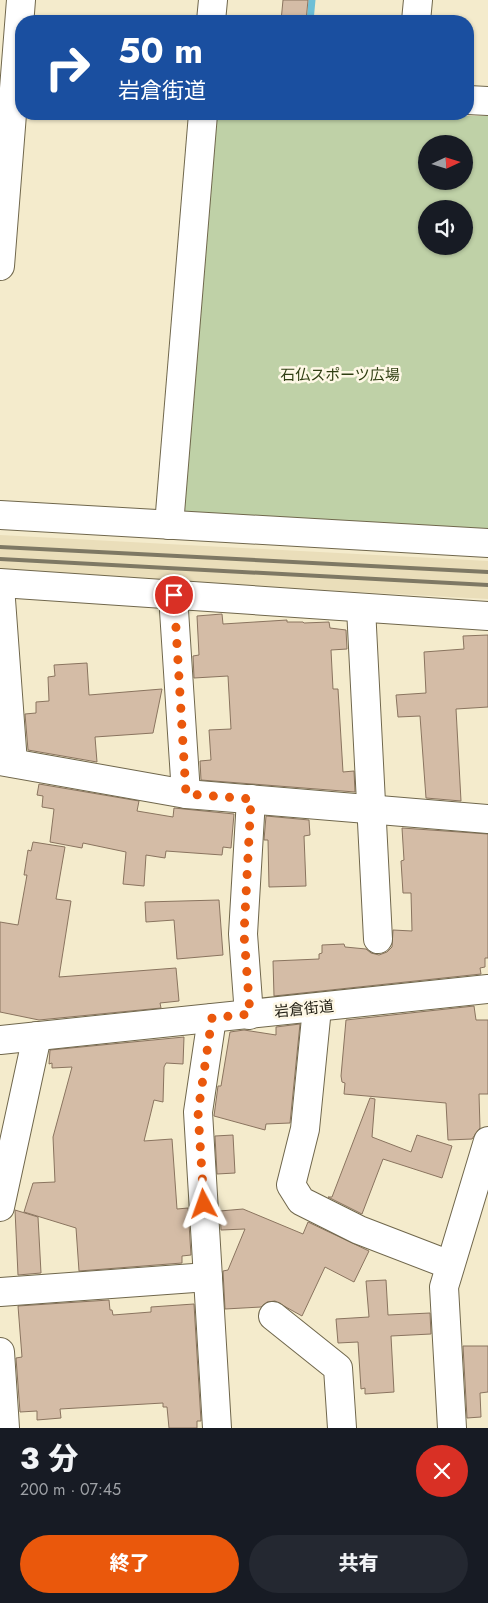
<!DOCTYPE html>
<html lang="ja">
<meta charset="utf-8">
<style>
:root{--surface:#171b24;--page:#242831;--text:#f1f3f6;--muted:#9ea1a6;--accent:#ea580c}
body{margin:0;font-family:Jost,"Noto Sans JP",sans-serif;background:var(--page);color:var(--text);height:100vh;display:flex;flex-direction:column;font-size:19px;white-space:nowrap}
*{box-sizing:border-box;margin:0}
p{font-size:16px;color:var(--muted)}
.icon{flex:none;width:28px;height:28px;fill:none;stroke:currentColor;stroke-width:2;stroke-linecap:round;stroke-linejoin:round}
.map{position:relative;height:1428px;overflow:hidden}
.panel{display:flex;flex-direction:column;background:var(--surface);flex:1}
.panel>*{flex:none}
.banner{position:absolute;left:15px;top:15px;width:459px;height:105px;border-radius:20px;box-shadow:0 1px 4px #0004;background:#1a4fa0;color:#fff;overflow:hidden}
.needle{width:32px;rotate:86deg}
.buttons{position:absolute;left:418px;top:135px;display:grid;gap:10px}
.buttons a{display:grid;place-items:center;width:55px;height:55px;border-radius:50%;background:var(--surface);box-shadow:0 1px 4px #0004;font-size:25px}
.pin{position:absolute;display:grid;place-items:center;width:42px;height:42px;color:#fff;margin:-21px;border:2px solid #fff;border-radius:50%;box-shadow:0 1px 5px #0007}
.me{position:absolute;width:55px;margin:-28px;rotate:356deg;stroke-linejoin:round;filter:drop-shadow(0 0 4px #0008)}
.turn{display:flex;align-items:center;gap:18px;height:105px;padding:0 20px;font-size:22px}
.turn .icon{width:65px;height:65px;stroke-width:2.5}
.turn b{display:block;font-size:35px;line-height:42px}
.round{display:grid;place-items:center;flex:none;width:52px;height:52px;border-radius:26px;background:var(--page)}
.head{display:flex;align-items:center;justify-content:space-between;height:85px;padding:0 20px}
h1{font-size:30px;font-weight:800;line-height:38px}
.primary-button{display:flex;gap:10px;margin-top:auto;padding:10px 20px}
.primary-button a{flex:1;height:58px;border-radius:30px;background:var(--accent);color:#fff;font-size:20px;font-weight:800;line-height:58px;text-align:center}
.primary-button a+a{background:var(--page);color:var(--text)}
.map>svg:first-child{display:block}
.built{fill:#eadeba}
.green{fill:#bfd1a7;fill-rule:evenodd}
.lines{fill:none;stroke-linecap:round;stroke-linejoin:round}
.stream{stroke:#6ebfd6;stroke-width:7}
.building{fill:#d4bca6;stroke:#8a745f}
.minor-casing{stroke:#70674c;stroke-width:30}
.minor{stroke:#fff;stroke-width:28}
.rail{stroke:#7e7864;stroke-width:4}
.route{stroke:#ea580c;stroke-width:9;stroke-dasharray:0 16.2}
.labels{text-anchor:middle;stroke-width:5;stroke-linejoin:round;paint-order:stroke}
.park-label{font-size:15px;fill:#2f3e12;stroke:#fef8e6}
.street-label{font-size:15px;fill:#201d12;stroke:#fef8e6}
</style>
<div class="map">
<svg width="488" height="1428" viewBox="0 0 488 1428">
<rect width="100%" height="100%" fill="#f4ebcc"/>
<polygon class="built" points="0,535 488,561 488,599 0,573"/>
<path class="green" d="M213,114L488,116V534L186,514L181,504ZM426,144H464V181H426ZM426,209H464V246H426Z"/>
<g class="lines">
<polyline class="stream" points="310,21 312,0"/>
</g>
<g class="building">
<polygon points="283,0 308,0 306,21 281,21"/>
<polygon points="222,614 223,624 287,620 287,622 303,622 304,623 329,622 330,628 346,630 347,649 331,650 333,689 338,689 343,772 354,771 355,792 201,780 200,761 211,760 209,730 231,729 228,676 194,678 193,656 199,655 197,616"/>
<polygon points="488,635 488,707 456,709 461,801 426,798 420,716 398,717 396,695 426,693 424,652 464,649 463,636"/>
<polygon points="87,663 89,695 162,689 153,733 95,737 97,762 28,750 25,714 36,713 36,702 49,701 48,677 55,676 54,665"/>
<polygon points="39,784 139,801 137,811 173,817 174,808 234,814 231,848 223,847 222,855 166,851 165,858 146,855 144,886 123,884 126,852 83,843 82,848 50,842 54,809 42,807 43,796 37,795"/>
<polygon points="266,816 309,820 310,835 304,836 306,886 269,887 268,840 264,840"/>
<polygon points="402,828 488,834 488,958 485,958 485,967 480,968 481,974 274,996 273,961 319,959 319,954 322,953 322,945 344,944 345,947 366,949 371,953 379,955 387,952 392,947 393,930 412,931 411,893 403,893 401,861 404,860"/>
<polygon points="33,842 65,847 56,899 71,901 59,977 176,968 179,1001 160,1003 161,1008 39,1020 0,1012 0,922 18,925 27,875 24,875 28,850 31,851"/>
<polygon points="219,900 223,955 177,959 174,920 146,922 145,902"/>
<polygon points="474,1006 476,1020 488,1020 488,1094 479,1094 480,1128 472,1139 448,1140 446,1103 344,1094 345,1083 342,1082 341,1076 346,1020"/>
<polygon points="300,1024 290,1123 266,1124 265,1130 214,1116 218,1086 221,1086 230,1032 244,1030 276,1035 276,1027"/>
<polygon points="184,1037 183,1064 166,1063 164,1067 163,1102 154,1100 144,1141 172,1139 177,1209 188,1208 191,1255 182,1256 182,1263 79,1271 76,1228 24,1212 33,1183 55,1182 53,1137 72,1067 52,1068 52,1063 49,1064 50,1050"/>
<polygon points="370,1098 375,1099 372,1137 411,1152 417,1135 452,1146 442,1178 383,1159 362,1214 328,1197 332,1197"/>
<polygon points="233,1135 235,1173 217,1174 215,1136"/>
<polygon points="243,1209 303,1234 308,1222 369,1251 354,1282 325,1267 302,1316 275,1301 267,1302 261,1307 225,1309 223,1271 228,1270 245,1229 221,1230 220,1211"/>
<polygon points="15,1210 38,1217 41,1273 18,1275"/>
<polygon points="386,1280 388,1315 430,1313 431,1334 391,1336 394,1392 365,1394 365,1388 361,1389 358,1342 338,1343 336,1319 369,1317 366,1281"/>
<polygon points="109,1300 110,1310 112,1310 113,1315 151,1312 151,1307 194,1304 201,1421 197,1421 197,1428 169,1428 167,1407 163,1407 163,1403 60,1409 61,1418 37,1420 37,1411 20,1412 16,1358 22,1357 18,1306"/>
<polygon points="463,1346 488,1346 488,1392 480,1393 481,1417 467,1418"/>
</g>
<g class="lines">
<g class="minor-casing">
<g id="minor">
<polyline points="211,21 213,0"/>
<polyline points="416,21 418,0"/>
<polyline points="468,100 488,101"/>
<polyline points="0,266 21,0"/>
<polyline points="0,515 488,543"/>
<polyline points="169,525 203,114"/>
<polyline points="0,583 488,616"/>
<polyline points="0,586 13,763"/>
<polyline points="173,595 186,794"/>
<polyline points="361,608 378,939"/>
<polyline points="0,761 186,794 488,819"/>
<polyline points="317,1008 305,1129 291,1185 301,1201 359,1230 450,1265"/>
<polyline points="249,1015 243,934 251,799"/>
<polyline points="212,1018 198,1112 217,1428"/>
<polyline points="0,1040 488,989"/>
<polyline points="0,1207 37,1036"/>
<polyline points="0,1292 208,1277"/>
<polyline points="273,1316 338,1368 342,1428"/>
<polyline points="0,1352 5,1428"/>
<polyline points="452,1428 444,1287 488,1141"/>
</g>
</g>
<use href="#minor" class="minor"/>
<g class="rail">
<polyline points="0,547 488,572"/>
<polyline points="0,559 488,585"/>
</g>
</g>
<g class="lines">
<polyline class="route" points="174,595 186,794 251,799 244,934 250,1014 212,1018 198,1112 204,1204"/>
</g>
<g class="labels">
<g class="park-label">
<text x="340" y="380">石仏スポーツ広場</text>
</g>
<g class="street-label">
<text transform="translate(304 1009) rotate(-6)" y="5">岩倉街道</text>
</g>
</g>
</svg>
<div class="buttons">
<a><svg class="needle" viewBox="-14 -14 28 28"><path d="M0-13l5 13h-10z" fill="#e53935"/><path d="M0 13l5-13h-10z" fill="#9ea1a6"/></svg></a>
<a><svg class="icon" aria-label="sound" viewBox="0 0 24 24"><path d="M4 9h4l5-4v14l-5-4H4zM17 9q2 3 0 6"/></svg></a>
</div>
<div class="pin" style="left:174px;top:595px;background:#d93025"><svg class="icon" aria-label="arrive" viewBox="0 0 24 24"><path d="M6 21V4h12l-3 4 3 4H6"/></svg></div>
<svg class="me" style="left:204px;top:1204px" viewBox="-20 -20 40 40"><path d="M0-17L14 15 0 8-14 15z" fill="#ea580c" stroke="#fff" stroke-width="4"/></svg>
<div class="banner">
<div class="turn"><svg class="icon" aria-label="right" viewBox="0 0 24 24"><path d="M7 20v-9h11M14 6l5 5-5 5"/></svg><div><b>50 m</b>岩倉街道</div></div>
</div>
</div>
<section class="panel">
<div class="head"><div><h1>3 分</h1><p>200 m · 07:45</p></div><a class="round" style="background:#d93025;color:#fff"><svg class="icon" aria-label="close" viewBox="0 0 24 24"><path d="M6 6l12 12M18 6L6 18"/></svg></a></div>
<div class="primary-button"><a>終了</a><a>共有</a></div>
</section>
